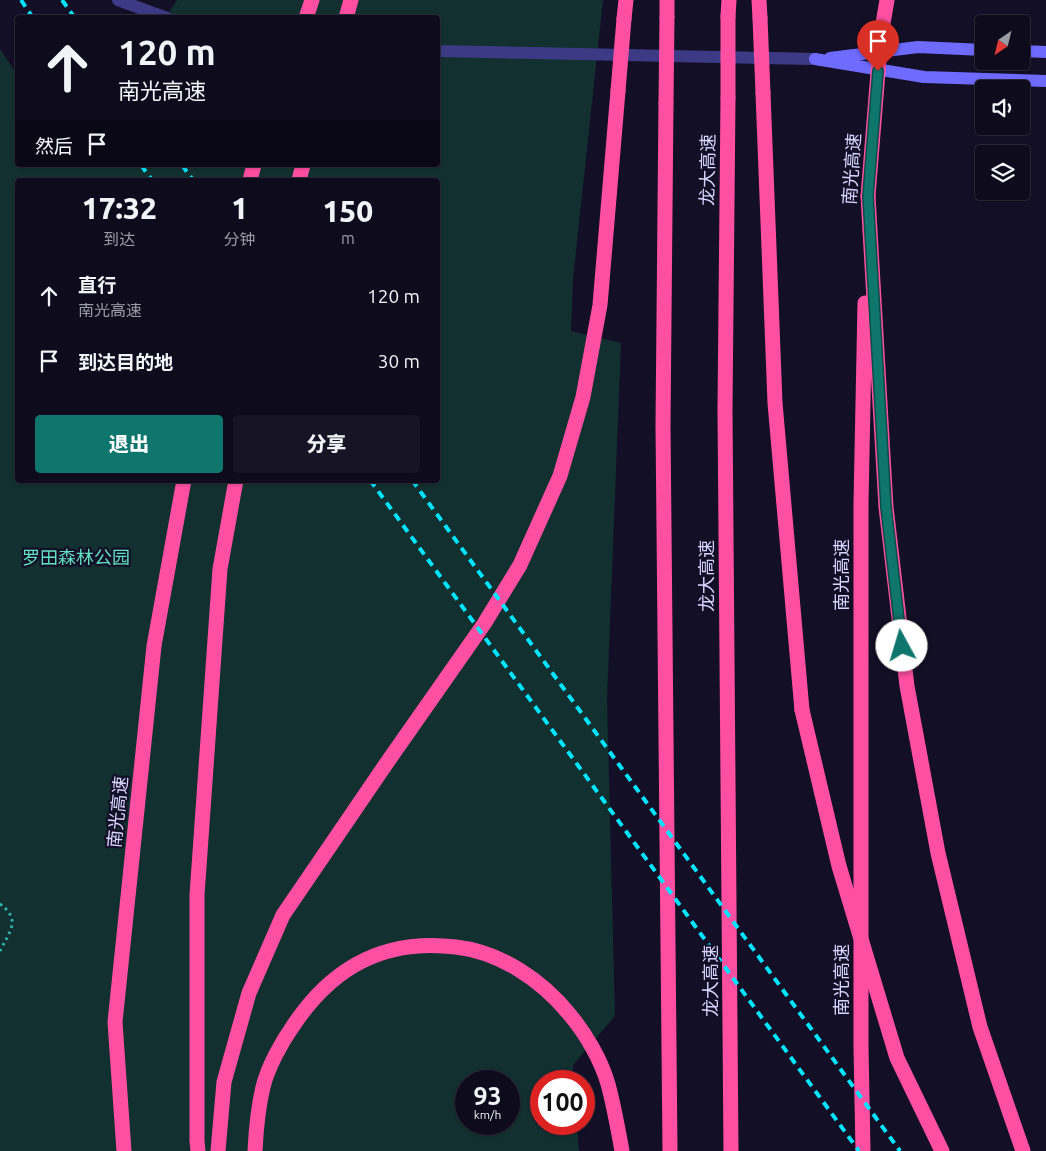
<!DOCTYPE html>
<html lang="zh">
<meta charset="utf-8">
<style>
:root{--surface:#0e0b1c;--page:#171425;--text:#f1f3f6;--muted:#9b9ba3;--line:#2e2b3b;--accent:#0f766e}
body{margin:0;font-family:Ubuntu,"Noto Sans SC",sans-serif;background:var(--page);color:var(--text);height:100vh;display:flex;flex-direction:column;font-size:19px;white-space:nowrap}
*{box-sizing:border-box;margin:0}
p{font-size:16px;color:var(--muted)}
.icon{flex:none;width:28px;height:28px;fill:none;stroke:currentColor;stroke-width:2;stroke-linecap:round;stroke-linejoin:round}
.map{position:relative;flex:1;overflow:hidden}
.sheet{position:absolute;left:15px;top:178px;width:425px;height:305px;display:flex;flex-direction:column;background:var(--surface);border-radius:5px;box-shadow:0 1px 4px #0004,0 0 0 1px var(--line)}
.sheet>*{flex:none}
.hud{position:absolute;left:15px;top:15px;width:425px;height:152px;border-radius:5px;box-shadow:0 1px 4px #0004,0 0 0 1px var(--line);background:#0e0b1c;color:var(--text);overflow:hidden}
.needle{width:32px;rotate:215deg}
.tools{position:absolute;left:975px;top:15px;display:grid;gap:10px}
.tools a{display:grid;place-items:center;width:55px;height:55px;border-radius:5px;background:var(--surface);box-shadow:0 1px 4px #0004,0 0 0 1px var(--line);font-size:25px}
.speed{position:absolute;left:455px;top:1070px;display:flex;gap:10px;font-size:25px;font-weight:700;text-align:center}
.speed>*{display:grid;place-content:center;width:65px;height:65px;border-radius:50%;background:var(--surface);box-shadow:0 1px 4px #0004,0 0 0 1px var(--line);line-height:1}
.speed small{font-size:12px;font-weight:400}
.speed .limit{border:8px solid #d22;background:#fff;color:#111}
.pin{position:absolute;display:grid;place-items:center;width:42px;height:42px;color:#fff;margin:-51px -21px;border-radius:50% 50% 50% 0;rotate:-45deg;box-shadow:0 0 5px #0007}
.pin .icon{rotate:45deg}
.me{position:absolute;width:55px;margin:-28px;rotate:354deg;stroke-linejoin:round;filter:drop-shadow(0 0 4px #0008)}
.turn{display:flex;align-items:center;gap:18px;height:105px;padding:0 20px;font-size:22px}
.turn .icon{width:65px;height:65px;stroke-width:2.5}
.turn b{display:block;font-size:35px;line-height:42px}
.then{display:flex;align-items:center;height:48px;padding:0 20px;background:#0003;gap:10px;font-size:19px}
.eta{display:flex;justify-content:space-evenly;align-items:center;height:85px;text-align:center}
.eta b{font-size:30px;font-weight:800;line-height:35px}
.button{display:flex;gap:10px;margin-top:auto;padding:10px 20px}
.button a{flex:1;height:58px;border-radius:5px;background:var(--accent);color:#fff;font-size:20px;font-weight:800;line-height:58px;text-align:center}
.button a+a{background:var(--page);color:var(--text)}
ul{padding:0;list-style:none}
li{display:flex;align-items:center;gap:15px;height:65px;padding:0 20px}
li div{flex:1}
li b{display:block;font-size:19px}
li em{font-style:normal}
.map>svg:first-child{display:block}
.green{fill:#12302f;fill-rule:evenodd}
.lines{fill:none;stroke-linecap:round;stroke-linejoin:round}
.path{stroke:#2fb8b0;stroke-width:3;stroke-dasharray:2.5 4;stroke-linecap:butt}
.street{stroke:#3d3a85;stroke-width:12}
.secondary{stroke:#6f6bff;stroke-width:12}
.highway{stroke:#ff4fa3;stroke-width:15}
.rail{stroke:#00e5ff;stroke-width:4;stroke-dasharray:8 6;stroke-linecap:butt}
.highway-bridge{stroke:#ff4fa3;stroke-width:15}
.route-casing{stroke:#0a4d48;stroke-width:12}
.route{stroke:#0f766e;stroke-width:9}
.labels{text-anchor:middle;stroke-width:4.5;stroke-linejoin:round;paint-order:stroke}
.street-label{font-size:18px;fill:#d9d4ff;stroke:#130f26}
.park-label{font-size:18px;fill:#5fe0c0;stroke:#130f26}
</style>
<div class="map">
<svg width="1046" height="1151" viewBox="0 0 1046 1151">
<rect width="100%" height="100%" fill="#130f26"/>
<path class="green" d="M177,0H603L573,279L571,331L621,343L607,699L615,1016L573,1065L574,1081H541V1124H577L579,1151H0V49L17,74L18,165H438V18L166,17ZM18,180H438V480H18ZM466,1081H509V1124H466Z"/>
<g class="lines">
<path class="path" d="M0,904C22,920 9,932 0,951"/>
<g class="street">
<polyline points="118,0 167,18"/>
<polyline points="438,51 815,59"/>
</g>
<g class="secondary">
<polyline points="1021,51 1046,52"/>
<polyline points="830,58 918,47 984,50"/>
<polyline points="815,59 924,77 1046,81"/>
</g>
<g class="highway">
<polyline points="759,0 760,18"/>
<polyline points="728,16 729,0"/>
<polyline points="667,17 667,0"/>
<polyline points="306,18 312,0"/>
<polyline points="346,18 351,0"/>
<polyline points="624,19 626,0"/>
<polyline points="763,93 775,403 802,710"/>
<polyline points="728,98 725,410 731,1151"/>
<polyline points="666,103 663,425 670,1151"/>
<polyline points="250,180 254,165"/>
<polyline points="299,180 303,165"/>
<polyline points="868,196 886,507 907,686 938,853 980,1027 1023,1151"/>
<polyline points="124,1151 115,1022 154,646 184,480"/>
<polyline points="198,1151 197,1141 197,895 220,569 236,480"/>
<polyline points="218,1151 224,1082 249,993 283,915 386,764 484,624 520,565 560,476 583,397 600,305 618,91"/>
<path d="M255,1151C256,1130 258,1108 263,1087C268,1067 281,1043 293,1026C332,967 384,938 456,947C500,952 542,980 570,1015C586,1034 601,1060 608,1084C614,1106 618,1129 622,1151"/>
<polyline points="863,1151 861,1047 861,503 865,303"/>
</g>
<g class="rail">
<polyline points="21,0 33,18"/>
<polyline points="62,0 75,18"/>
<polyline points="141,165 152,180"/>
<polyline points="182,165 193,180"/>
<polyline points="370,480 859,1151"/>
<polyline points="412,480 900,1151"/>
</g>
<g class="highway-bridge">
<polyline points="760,18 763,93"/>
<polyline points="618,91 624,19"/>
<polyline points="728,98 728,16"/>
<polyline points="666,103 667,17"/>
<polyline points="868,196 881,35 887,0"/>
<polyline points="802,710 839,866 897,1058 942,1151"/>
</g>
</g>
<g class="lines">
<g class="route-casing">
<polyline id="route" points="878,71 868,196 886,507 902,646"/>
</g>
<use href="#route" class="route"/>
</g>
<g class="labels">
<g class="street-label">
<text transform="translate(852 169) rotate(-86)" y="6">南光高速</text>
<text transform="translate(708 170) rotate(-89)" y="6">龙大高速</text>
<text transform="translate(842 575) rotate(-90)" y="6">南光高速</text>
<text transform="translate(707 576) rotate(-90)" y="6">龙大高速</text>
<text transform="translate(118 812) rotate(-84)" y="6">南光高速</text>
<text transform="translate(842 980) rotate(-90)" y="6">南光高速</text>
<text transform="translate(711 981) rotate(-90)" y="6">龙大高速</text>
</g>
<g class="park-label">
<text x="76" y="564">罗田森林公园</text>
</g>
</g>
</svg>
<div class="tools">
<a><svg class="needle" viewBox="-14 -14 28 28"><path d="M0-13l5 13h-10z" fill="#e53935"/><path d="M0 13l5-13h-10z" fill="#9b9ba3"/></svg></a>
<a><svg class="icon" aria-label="sound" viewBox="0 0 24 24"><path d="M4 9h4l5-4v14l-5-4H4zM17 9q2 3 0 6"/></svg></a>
<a><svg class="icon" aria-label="layers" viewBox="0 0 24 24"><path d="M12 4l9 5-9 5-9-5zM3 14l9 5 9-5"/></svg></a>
</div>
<div class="speed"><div>93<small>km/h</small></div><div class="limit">100</div></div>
<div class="pin" style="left:878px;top:71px;background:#d93025"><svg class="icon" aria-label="arrive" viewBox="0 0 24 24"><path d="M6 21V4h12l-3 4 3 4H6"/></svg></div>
<svg class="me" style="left:902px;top:646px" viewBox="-20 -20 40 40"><circle r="19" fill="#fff"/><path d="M0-13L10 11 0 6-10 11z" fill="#0f766e"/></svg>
<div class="hud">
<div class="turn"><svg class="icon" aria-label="ahead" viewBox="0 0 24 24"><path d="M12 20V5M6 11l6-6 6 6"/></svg><div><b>120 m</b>南光高速</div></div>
<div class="then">然后<svg class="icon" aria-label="arrive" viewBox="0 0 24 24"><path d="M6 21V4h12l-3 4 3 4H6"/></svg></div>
</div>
<section class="sheet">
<div class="eta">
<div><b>17:32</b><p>到达</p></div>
<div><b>1</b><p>分钟</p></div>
<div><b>150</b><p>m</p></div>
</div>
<ul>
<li><svg class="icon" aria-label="ahead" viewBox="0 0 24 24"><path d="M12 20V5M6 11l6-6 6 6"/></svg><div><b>直行</b><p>南光高速</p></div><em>120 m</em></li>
<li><svg class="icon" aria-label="arrive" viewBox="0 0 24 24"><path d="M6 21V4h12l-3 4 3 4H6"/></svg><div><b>到达目的地</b></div><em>30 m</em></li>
</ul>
<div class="button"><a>退出</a><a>分享</a></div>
</section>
</div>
